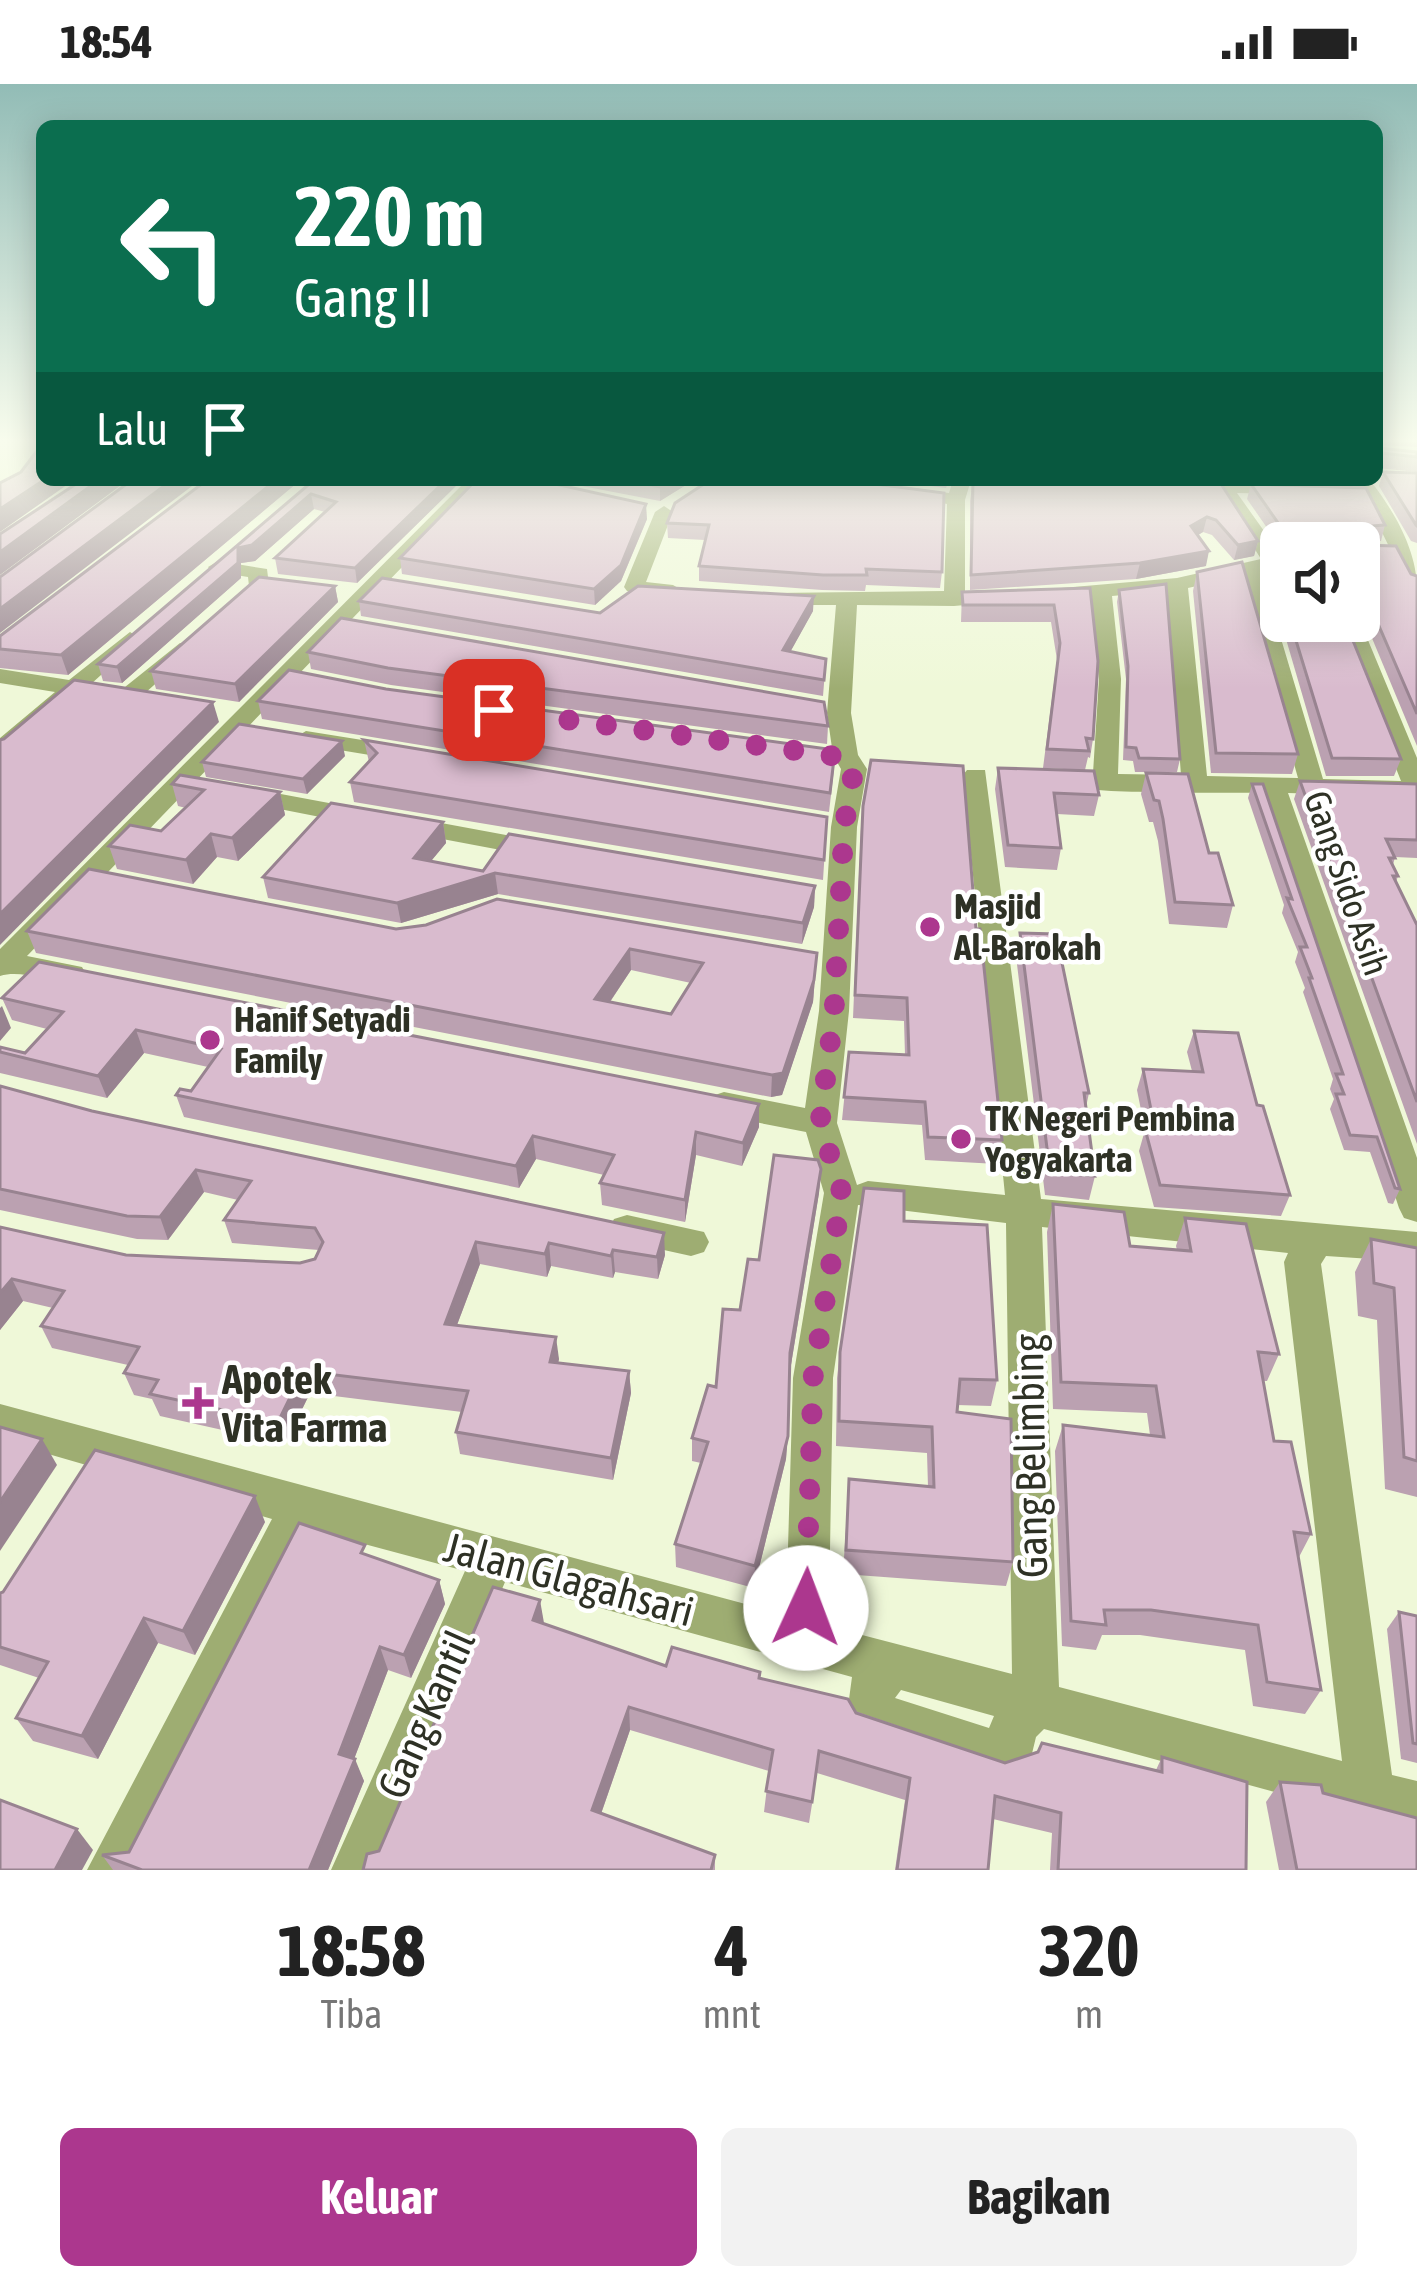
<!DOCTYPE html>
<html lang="id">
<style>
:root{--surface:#fff;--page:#f2f2f2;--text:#222;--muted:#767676;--accent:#ac378e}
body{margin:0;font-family:"Asap Condensed",sans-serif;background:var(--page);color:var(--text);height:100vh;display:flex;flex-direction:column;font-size:45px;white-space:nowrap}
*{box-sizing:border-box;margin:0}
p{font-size:39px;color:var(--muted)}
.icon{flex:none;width:66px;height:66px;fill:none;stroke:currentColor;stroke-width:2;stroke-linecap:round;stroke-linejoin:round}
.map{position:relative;height:1786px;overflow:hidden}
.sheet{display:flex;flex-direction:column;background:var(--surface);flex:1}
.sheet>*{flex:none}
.top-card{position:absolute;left:36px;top:36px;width:1347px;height:366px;border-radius:18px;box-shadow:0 6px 30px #0003;background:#0b6e4f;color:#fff;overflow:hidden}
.buttons{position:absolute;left:1260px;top:438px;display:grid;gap:24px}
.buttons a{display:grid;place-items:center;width:120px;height:120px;border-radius:18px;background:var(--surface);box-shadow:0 6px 30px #0003;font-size:60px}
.pin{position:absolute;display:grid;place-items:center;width:102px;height:102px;color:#fff;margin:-51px;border-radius:24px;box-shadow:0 6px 18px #0006}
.me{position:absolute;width:132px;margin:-66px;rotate:2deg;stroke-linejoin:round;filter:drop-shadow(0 0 9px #0008)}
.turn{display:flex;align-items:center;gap:42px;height:252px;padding:0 60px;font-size:54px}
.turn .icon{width:156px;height:156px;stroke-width:2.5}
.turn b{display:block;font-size:84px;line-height:102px}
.then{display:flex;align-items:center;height:114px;padding:0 60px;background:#0003;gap:24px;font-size:45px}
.eta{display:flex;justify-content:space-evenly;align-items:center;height:204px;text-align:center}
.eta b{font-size:72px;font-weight:700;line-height:84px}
.button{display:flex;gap:24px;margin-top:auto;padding:24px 60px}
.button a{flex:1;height:138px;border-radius:18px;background:var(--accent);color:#fff;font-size:48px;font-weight:700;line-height:138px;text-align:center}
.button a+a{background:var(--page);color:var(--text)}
.status{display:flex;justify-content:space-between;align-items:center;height:84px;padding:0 60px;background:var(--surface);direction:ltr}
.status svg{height:33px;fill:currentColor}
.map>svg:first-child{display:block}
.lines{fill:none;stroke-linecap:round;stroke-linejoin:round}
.minor{fill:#9ead72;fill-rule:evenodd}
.wall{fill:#bba1b1;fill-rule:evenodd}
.shaded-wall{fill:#988390}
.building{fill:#d9bbce;stroke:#988390;stroke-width:3;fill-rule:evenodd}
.route{stroke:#ac378e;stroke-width:21;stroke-dasharray:0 37.8}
.poi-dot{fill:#ac378e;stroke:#fff;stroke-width:4.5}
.labels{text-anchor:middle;stroke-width:9;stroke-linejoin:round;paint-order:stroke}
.street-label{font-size:36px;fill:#2e3125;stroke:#fff}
.poi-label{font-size:36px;font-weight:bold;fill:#2e3125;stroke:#fff;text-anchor:start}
.near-poi-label{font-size:42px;font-weight:bold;fill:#2e3125;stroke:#fff;text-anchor:start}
.near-street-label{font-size:42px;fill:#2e3125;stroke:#fff}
</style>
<div class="status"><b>18:54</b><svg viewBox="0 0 49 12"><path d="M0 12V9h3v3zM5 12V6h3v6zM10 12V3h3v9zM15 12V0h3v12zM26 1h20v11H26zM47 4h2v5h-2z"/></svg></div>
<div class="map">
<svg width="1417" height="1786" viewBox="0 0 1417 1786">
<rect width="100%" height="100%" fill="#eff8d8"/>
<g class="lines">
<g class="minor">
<path d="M467,396H486L27,872L82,883L86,890L82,897C54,904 27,884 0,892V865Z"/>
<path d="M953,396H971L965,416V507H1002L1012,513L1009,517L954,522L857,521L851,629L858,671L867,685L857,743L849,927L837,1039L857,1101L868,1097L1005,1111L963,691L967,686H985L1041,1115L1417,1148V1178L1326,1172L1321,1180L1392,1691L1417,1697V1747L1044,1645L1036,1653L1028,1686L999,1696L854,1647L847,1630L852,1593L505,1498L383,1786H331L465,1487L312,1446L140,1786H87L272,1435L0,1356V1320L786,1531L793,1294L824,1109L806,1048L724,1032L712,1028L707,1020L712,1012L724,1008L805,1024L819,927L831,743L841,685L833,671L827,629L836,521H774L763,515L774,509L944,507L947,420L898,409L907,403L949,409ZM858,1121L1006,1139L1012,1590L839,1545L829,1522L833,1294ZM1042,1143L1288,1169L1284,1178L1342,1677L1059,1603ZM901,1606L994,1632L989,1644L895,1614Z"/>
<path d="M1229,396L1287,398L1296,404L1287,410L1237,409L1281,471V483L1261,488L1323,695L1401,697L1338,537H1360L1417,674V713L1288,709L1417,1074V1138L1404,1134L1399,1124L1262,709C1227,708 1061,712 1044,696L1057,688L1093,689L1099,595L1091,514L1050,517L1040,511L1050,505L1177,494L1261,475L1219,408L1185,407L1176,402L1185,397ZM1241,492L1298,694L1207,692L1188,504ZM1167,507L1181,691L1118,690L1121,595L1112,512Z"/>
<path d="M1351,396H1370C1394,427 1417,466 1417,505L1407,499L1366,416Z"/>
<polygon points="664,422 673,428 646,498 673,501 683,507 673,513 627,507 624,503 655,428"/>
<polygon points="218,477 267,485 268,493 302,502 292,508 249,502 248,493 211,487 208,483"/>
<polygon points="130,548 141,555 91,600 91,610 79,611 9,672 0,674 0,654 55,608 0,599 0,585 69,596"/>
<polygon points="180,559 188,561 188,571 136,617 120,617 120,607"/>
<polygon points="306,647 406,663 418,670 406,677 297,659 294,654"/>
<polygon points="243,703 361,725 374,733 361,741 234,716 230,711 234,706"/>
<polygon points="409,733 538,757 551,765 538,773 400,747 396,741 400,735"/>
<polygon points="627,1131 704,1148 709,1158 704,1168 691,1172 614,1155 609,1145 614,1135"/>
</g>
</g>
<g class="wall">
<polygon points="1377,355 1417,355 1417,363 1378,361 1378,364 1417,368 1417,388 1377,384"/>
<polygon points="1383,388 1417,389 1417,459 1411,457 1379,402"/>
<polygon points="207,396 297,396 298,398 68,591 0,584 0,552"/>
<polygon points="314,396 462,396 357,499 278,490 275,474 325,428 314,425 255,477 241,479 241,494 122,599 103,597 98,580"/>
<polygon points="551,396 694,396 660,417"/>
<polygon points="710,396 942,488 940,504 866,501 865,507 822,506 699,497 699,482 705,456 668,454 667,439"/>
<polygon points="883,396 949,396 946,404"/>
<polygon points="973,396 1221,400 1258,457 1254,472 1234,476 1212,451 1203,448 1198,451 1206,482 1136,495 970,506 970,417"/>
<polygon points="1251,400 1385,441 1381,457 1361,458 1361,461 1417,492 1417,662 1364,535 1359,535 1359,459 1281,459 1281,464 1247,415"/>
<polygon points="647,435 621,497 595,521 402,490 400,474"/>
<polygon points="1281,472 1281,537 1345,537 1401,675 1394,692 1326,692 1267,490 1271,475"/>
<polygon points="1197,488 1298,670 1292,690 1211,689 1193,507"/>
<polygon points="335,502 338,518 239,618 156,605 151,587"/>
<polygon points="1090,504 1093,655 1090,674 1088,673 1085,686 1043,684 1057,576 1051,538 961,538 962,508"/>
<polygon points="1119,506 1180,675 1177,688 1135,688 1133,677 1123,676 1126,595 1117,518"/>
<polygon points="359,517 600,529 813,527 790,568 826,575 823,612 361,532"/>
<polygon points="308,568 828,642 827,660 391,601 311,585"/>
<polygon points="258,617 834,685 829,728 262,635"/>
<polygon points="364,656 827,733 823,796 354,718 350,698 369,678"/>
<polygon points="345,672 307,710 206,693 202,678"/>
<polygon points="998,684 1099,711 1094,732 1057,730 1061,764 1057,786 1005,783 995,705"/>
<polygon points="1146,689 1209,769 1233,821 1227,844 1169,840 1158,757 1153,738 1149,738 1141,710"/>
<polygon points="1300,697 1417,700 1417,774 1395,773 1393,781 1398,792 1396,798 1417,841 1417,1060 1294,715"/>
<polygon points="172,700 280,708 285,731 238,777 217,773 193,800 117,785 109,762 161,747 186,724 178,722"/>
<polygon points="1252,700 1400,1105 1393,1120 1388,1119 1370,1068 1344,1066 1330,1025 1334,1015 1330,1005 1333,995 1303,908 1305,904 1295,878 1298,868 1282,829 1284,821 1248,714"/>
<polygon points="443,738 446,759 431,777 483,787 815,802 814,823 802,860 498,810 401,839 268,814 263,793"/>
<polygon points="861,743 976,845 1002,1056 997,1080 925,1076 922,1041 842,1036 849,968 905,971 904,937 853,934"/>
<path d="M396,845L817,869L813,918L782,1011L771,1013L36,869L27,847ZM631,886L691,899L671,930L610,918Z"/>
<polygon points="1020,849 1089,1009 1086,1023 1095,1092 1089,1116 1045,1111 1016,872"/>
<polygon points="2,914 759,1020 759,1043 742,1082 696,1071 685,1138 602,1121 600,1099 604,1091 536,1075 519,1104 184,1033 176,1011 191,1007 208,983 144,969 107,1014 0,989 0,963 25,969 47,945 12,936"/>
<polygon points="1194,947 1257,1021 1290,1111 1281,1132 1154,1123 1139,1067 1145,1046 1137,1006 1143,985 1192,987 1187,968"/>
<polygon points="0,1002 92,1027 665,1171 658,1195 615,1188 613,1194 551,1182 547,1193 480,1180 457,1241 559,1275 558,1279 629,1287 631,1309 613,1396 460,1370 456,1348 462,1328 310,1309 285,1360 160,1332 152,1315 134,1311 124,1289 128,1281 52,1264 41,1242 53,1224 23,1217 0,1246 0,1143 126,1171 300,1179 315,1175 319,1166 232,1159 224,1136 238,1116 204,1108 168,1156 137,1155 0,1126"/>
<polygon points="821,1085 819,1109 790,1287 786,1375 754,1504 676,1483 675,1460 701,1379 692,1377 692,1354 716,1303 740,1226 759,1176"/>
<polygon points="1053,1120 1130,1162 1177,1166 1176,1162 1185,1134 1279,1270 1267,1297 1263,1297 1274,1357 1311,1450 1299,1473 1321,1606 1305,1630 1253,1622 1245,1566 1140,1551 1102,1551 1096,1566 1062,1562 1055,1367 1063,1341 1150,1351 1147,1329 1053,1325 1047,1148"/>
<polygon points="904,1137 997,1296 991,1322 957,1321 957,1328 1013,1478 1006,1502 843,1490 849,1395 928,1403 927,1369 836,1362 837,1294 840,1268"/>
<polygon points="1371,1155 1417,1164 1417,1413 1385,1405 1377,1236 1358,1232 1355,1188"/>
<polygon points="265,1438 195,1571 158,1559 98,1675 33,1657 16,1634 39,1594 0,1581 0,1509"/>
<polygon points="368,1472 439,1496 445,1520 411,1594 388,1586 354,1675 364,1697 328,1786 113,1786 102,1771 129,1768"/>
<polygon points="1399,1528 1417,1532 1417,1679 1401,1675 1387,1545"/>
<polygon points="544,1540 666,1582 760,1594 1005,1679 1156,1686 1162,1673 1246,1786 1050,1786 1052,1749 993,1735 988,1786 895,1786 905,1716 817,1689 809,1739 764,1728 769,1687 630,1646 601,1730 715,1771 715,1786 363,1786 379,1767"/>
<polygon points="1280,1698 1323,1709 1417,1786 1279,1786 1266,1718"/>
</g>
<g class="shaded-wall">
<polygon points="44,396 71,396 71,398 0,448 0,425"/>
<polygon points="99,396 128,396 0,491 0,468"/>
<polygon points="172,396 195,396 196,399 0,549 0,525"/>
<polygon points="276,396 297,396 298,398 68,591 61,571"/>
<polygon points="446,396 462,396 357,499 355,484"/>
<polygon points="670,396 694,396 660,417 660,403"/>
<polygon points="311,410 314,425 255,477 241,479 241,494 122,599 117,583 238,464"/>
<polygon points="646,420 647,435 621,497 595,521 594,505"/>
<polygon points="1207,433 1203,448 1188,457 1191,442"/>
<polygon points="1258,457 1254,472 1234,476 1238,461"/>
<polygon points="1209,467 1206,482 1136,495 1140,479"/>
<polygon points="335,502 338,518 239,618 235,600"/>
<polygon points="814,512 813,527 783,581 783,566"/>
<polygon points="213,618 219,638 0,861 0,830"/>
<polygon points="342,657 345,672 307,710 303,695"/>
<polygon points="280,708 285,731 238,777 232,754"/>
<polygon points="443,738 446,759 417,794 414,774"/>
<polygon points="211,750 217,773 193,800 186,776"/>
<polygon points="495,789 498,810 401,839 397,819"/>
<polygon points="815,802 814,823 802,860 803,839"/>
<polygon points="630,865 631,886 597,937 595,915"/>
<polygon points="817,869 813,918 782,1011 771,1013 772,991"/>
<polygon points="2,922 11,944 0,957 0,924"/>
<polygon points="136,946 144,969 107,1014 98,992"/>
<polygon points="759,1020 759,1043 742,1082 743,1059"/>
<polygon points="696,1048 696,1071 685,1138 685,1116"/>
<polygon points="533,1052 536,1075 519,1104 516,1082"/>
<polygon points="821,1085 819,1109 789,1293 790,1269"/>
<polygon points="196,1086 204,1108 168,1156 160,1133"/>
<polygon points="664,1149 665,1171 658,1195 657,1173"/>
<polygon points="476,1158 480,1180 449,1262 445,1240"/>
<polygon points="549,1159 551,1182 547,1193 545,1170"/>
<polygon points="613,1166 615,1188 613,1194 611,1172"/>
<polygon points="12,1195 23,1217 0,1246 0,1209"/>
<polygon points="556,1253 559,1275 553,1300 550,1278"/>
<polygon points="303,1287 310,1309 285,1360 278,1338"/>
<polygon points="629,1287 631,1309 613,1396 611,1374"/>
<polygon points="788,1352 786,1375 754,1504 755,1482"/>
<polygon points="42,1355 57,1381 0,1467 0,1418"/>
<polygon points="255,1412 265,1438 195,1571 183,1547"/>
<polygon points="439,1496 445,1520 411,1594 404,1571"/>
<polygon points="540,1516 544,1539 533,1536"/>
<polygon points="144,1534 158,1559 98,1675 82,1652"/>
<polygon points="380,1563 388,1586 348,1691 339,1670"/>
<polygon points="629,1623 630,1646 595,1747 592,1726"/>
<polygon points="355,1675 364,1697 328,1786 309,1786"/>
<polygon points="77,1745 93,1766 82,1786 55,1786"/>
</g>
<g class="building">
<polygon points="1377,355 1378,364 1417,368 1417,373 1382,369 1377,378"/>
<polygon points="42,360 42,396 44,396 0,425 0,399 21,388"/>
<polygon points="1383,388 1417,389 1417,442 1416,441"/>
<polygon points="82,396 99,396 0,468 0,450"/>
<polygon points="132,396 172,396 0,525 0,493"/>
<polygon points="207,396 276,396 61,571 0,565 0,552"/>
<polygon points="314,396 446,396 355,484 275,474 336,418 311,410 252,461 238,464 238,479 117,583 98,580"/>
<polygon points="476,396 537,396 646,420 621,481 594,505 400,474"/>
<polygon points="625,396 670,396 660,403"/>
<polygon points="710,396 844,396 944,409 942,488 866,485 867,491 823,491 699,482 709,441 667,439 675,419"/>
<polygon points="973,396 1104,396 1221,400 1258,457 1238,461 1216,436 1207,433 1191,442 1209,467 1140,479 971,491"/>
<polygon points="1251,400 1366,404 1385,441 1360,443 1361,461 1396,462 1411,490 1417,492 1417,630 1369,519 1359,518 1359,459 1289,459 1290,456"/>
<polygon points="1281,472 1281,508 1271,475"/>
<polygon points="1242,478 1298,670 1216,669 1197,488"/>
<polygon points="259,493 335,502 235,600 151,587"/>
<polygon points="382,494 600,529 638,502 814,512 783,566 826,575 824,596 359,517"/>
<polygon points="1166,500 1180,675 1139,674 1136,664 1126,663 1128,582 1119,506"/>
<polygon points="1090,504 1098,577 1093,655 1086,654 1089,667 1047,665 1060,559 1054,521 963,521 962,508"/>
<polygon points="341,534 824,618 828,642 388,584 308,568"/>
<polygon points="1290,537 1345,537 1401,675 1332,674"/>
<polygon points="289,586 386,605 835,666 830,709 258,617"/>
<polygon points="74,596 213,618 0,830 0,656 4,655"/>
<polygon points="239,640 342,657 303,695 202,678"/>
<polygon points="364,656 827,733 824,776 350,698 377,669"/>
<polygon points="871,676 963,682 976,845 980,845 1002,1056 928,1053 925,1018 844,1013 849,968 909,971 907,914 855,911 863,722"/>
<polygon points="998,684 1094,687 1099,711 1054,709 1061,764 1008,761"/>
<polygon points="1146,689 1188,690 1209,769 1218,769 1233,821 1175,818 1163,735 1159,717 1154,716"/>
<polygon points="180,691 280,708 232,754 211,750 186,776 109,762 130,741 161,747 204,706 172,700"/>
<polygon points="1300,697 1417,700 1417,756 1386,755 1395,774 1389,774 1398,792 1393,792 1417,841 1417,1018"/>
<polygon points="1252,700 1263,700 1400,1105 1395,1104 1377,1053 1350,1051 1336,1010 1344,1010 1336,990 1343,990 1309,894 1312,894 1300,863 1307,863 1287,814 1292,815"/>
<polygon points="331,719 443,738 414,774 483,787 509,750 815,802 803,839 495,789 397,819 263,793"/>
<path d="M89,785L396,845L426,841L497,815L817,869L814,896L783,989L772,991L27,847ZM630,865L703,879L671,930L595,915Z"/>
<polygon points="1020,849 1056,850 1089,1009 1084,1009 1095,1092 1050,1088"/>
<polygon points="39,878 759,1020 743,1059 696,1048 685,1116 600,1099 614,1071 533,1052 516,1082 176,1011 180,1005 191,1007 221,965 136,946 98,992 0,968 0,963 25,969 63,928 2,914"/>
<polygon points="1194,947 1238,949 1257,1021 1263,1022 1290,1111 1160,1101 1145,1045 1155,1046 1143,985 1203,988"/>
<polygon points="0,1002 92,1027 664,1149 657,1173 613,1166 611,1172 549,1159 545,1170 476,1158 445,1240 556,1253 550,1278 629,1287 611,1374 456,1348 468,1307 303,1287 278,1338 150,1310 158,1296 124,1289 139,1263 41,1242 64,1207 12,1195 0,1209 0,1143 126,1171 300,1179 315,1175 323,1158 315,1144 224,1136 251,1097 196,1086 160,1133 127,1132 0,1105"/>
<polygon points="774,1071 818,1076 821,1085 790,1269 788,1352 755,1482 675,1460 708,1358 692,1354 708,1301 716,1303 723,1225 740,1226 748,1175 759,1176"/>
<polygon points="864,1104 904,1107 904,1137 987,1141 997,1296 960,1295 957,1328 1011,1335 1013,1478 846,1466 849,1395 934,1403 932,1343 839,1337 840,1268"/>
<polygon points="1053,1120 1124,1128 1130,1162 1191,1167 1185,1134 1246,1140 1279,1270 1258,1268 1274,1357 1291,1358 1311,1450 1294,1448 1321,1606 1267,1598 1258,1541 1151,1526 1104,1526 1106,1541 1071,1537 1063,1341 1164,1353 1156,1302 1061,1298"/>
<polygon points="1371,1155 1417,1164 1417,1377 1404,1373 1394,1204 1374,1199"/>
<polygon points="0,1343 42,1355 0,1418"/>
<polygon points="95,1366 255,1412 183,1547 144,1534 82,1652 16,1634 48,1578 0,1563 0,1509 3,1508"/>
<polygon points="299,1439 365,1461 361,1469 439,1496 404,1571 380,1563 339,1670 355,1675 309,1786 142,1786 102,1771 129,1768"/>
<polygon points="493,1503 540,1516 533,1536 666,1582 672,1563 760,1588 759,1594 848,1615 856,1629 1005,1679 1038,1668 1042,1659 1162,1688 1162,1673 1247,1698 1246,1786 1058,1786 1061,1729 995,1712 988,1786 897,1786 910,1694 819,1667 812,1718 766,1707 773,1666 629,1623 592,1726 715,1771 711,1786 363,1786 367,1770 379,1767"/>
<polygon points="1399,1528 1417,1532 1417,1660 1413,1659"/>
<polygon points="1280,1698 1321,1701 1323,1709 1417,1734 1417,1786 1297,1786"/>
<polygon points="0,1716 77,1745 55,1786 0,1786"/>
</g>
<linearGradient id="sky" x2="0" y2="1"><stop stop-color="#92bcb6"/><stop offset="0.59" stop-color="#f8fced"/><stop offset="1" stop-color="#f8fced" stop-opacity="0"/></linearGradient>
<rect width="1417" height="605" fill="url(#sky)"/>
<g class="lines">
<polyline class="route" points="494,626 822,670 844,674 854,685 844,743 834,928 820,1039 842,1109 813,1294 806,1524"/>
</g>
<g class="poi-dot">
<circle cx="930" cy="843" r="12"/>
<circle cx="210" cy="956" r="12"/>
<circle cx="961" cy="1055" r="12"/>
<path d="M192 1301h12v12h12v12h-12v12h-12v-12h-12v-12h12z"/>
</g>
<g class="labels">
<g class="street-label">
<text transform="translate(1347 799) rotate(71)" y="13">Gang Sido Asih</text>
</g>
<g class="poi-label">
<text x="954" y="835">Masjid<tspan x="954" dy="41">Al-Barokah</tspan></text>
<text x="234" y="948">Hanif Setyadi<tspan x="234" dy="41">Family</tspan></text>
<text x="985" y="1047">TK Negeri Pembina<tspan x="985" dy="41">Yogyakarta</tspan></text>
</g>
<g class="near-poi-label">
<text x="222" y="1310">Apotek<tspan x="222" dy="48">Vita Farma</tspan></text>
</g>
<g class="near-street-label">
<text transform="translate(1030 1372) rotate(-91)" y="15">Gang Belimbing</text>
<text transform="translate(569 1495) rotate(15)" y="15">Jalan Glagahsari</text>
<text transform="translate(426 1630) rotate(-66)" y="15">Gang Kantil</text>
</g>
</g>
</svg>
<div class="buttons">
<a><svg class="icon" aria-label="sound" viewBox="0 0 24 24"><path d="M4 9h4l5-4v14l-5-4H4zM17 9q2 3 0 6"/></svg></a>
</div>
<div class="pin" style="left:494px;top:626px;background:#d93025"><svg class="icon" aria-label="arrive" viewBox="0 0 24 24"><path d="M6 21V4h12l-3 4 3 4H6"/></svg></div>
<svg class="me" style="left:806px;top:1524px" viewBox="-20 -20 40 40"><circle r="19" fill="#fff"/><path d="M0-13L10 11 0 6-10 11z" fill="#ac378e"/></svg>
<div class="top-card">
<div class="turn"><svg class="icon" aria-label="left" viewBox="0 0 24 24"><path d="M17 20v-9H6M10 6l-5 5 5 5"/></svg><div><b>220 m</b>Gang II</div></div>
<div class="then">Lalu<svg class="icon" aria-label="arrive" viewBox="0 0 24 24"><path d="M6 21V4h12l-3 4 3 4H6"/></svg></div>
</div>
</div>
<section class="sheet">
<div class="eta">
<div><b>18:58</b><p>Tiba</p></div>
<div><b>4</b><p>mnt</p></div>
<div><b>320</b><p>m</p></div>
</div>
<div class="button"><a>Keluar</a><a>Bagikan</a></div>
</section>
